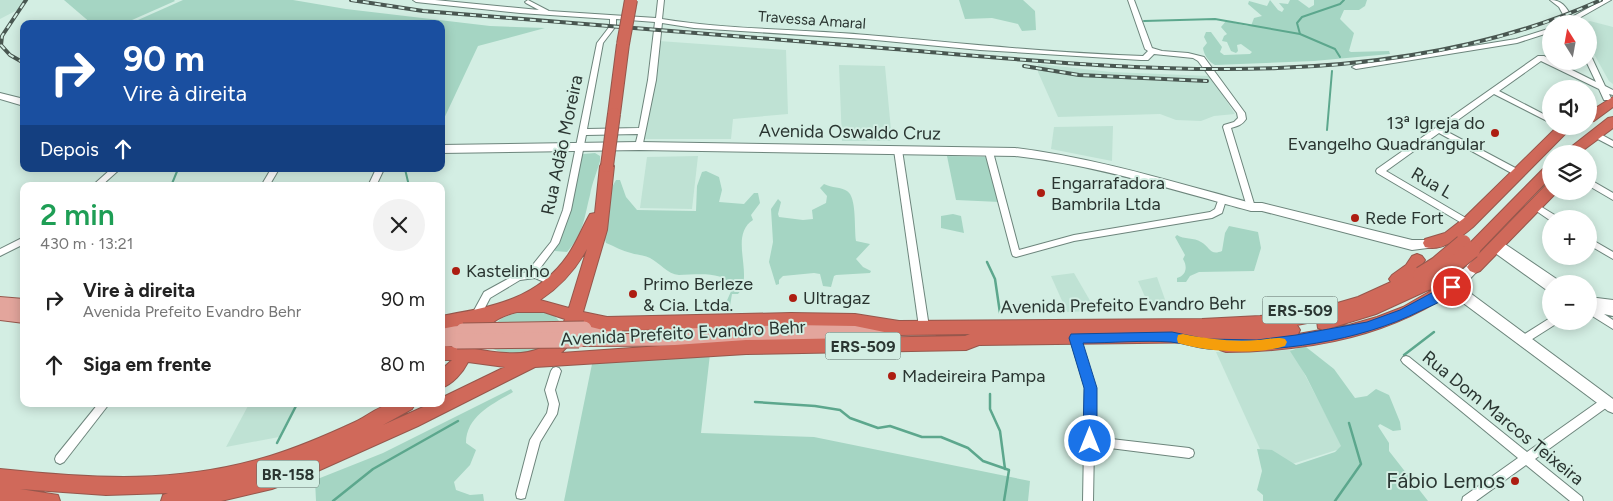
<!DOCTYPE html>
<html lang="pt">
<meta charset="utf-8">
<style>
:root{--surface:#fff;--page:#f2f2f2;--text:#222;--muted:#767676}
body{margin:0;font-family:Figtree,sans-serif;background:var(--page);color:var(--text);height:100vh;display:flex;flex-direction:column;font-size:19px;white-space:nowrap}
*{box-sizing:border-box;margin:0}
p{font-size:16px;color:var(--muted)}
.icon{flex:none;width:28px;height:28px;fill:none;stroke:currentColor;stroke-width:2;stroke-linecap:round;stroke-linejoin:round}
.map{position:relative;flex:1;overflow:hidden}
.side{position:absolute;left:20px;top:182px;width:425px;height:225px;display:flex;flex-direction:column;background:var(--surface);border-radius:10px;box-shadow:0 2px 12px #0003}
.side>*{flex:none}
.hud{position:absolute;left:20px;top:20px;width:425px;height:152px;border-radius:10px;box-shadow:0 2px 12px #0003;background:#1a4fa0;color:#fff;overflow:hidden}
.needle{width:32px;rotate:349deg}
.controls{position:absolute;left:1542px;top:15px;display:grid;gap:10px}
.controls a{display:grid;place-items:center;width:55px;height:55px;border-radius:50%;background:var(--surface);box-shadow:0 2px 12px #0003;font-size:25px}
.pin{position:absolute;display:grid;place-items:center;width:42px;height:42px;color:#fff;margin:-21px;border:2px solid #fff;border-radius:50%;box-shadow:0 1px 5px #0007}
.me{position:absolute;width:55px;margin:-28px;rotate:0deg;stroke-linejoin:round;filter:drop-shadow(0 0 4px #0008)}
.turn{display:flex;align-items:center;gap:18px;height:105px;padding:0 20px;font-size:22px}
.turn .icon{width:65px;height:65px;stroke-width:2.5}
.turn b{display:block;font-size:35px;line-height:42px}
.then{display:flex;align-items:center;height:48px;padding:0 20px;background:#0003;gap:10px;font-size:19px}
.round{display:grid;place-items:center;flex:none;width:52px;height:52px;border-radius:26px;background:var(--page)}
.overview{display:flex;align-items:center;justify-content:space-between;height:85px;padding:0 20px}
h1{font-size:30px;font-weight:600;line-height:38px;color:#1e9e55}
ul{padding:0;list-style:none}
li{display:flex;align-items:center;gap:15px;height:65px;padding:0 20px}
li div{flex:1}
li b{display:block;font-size:19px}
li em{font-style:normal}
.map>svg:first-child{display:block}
.built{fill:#bfe2d4}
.green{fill:#a5d5c3}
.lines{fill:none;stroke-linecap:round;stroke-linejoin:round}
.stream-far1{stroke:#5ca78d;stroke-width:2}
.stream{stroke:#5ca78d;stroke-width:2.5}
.street-casing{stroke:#6d857c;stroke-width:2}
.secondary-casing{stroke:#6d857c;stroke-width:2}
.primary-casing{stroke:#96574c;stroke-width:2}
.highway-casing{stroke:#96574c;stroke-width:2}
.street{fill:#fff;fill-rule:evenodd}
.secondary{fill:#fff;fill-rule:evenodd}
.primary{fill:#e3a59c;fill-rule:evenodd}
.highway{fill:#d0695a;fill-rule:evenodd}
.rail-casing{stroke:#495751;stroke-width:4}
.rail{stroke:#d3eee3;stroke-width:2;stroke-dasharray:6;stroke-linecap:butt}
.primary-bridge-casing{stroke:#96574c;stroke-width:17;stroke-linecap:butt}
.highway-bridge-far1-casing{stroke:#96574c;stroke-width:14;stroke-linecap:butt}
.highway-bridge-casing{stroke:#96574c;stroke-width:18;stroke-linecap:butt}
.primary-bridge{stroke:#e3a59c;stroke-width:15}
.highway-bridge-far1{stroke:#d0695a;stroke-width:12}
.highway-bridge{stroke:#d0695a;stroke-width:16}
.route{fill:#1a73e8;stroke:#114b97}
.slow{fill:#f59e0b}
.poi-dot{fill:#ad1d11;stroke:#d3eee3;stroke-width:2}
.labels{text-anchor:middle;stroke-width:4;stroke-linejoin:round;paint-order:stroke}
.far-street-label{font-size:15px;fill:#2a3531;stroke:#d3eee3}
.shield{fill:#d3eee3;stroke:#5d6c66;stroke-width:1}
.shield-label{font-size:16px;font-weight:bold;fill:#2a3531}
.poi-label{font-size:18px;fill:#2a3531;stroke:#d3eee3;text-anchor:start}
.street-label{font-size:18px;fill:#2a3531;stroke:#d3eee3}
.near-poi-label{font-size:21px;fill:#2a3531;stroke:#d3eee3;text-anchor:end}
</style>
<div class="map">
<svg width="1613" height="501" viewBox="0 0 1613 501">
<rect width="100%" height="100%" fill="#d3eee3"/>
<g class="built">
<polygon points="0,0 29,0 23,7 0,19"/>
<polygon points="1590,21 1613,27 1613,84 1609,81 1589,45 1589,24 1582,24"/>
<polygon points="659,41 786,50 788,114 733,119 731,139 643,139"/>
<polygon points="1038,64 1111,72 1210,76 1235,114 1214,116 1201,121 1176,120 1160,114 1058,117 1038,72"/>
<polygon points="839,65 885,66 892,141 842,141"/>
<polygon points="1113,126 1112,161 1051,149 1054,127"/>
<polygon points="698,156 692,209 640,208 647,157"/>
<polygon points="1074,273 1096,311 1067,312 1051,276"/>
<polygon points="1157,277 1167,305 1150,308 1138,281"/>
<polygon points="1292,350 1343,448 1270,471 1216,352"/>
<polygon points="249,404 296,404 279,437 226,447"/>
</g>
<g class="green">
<polygon points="64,0 174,0 175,1 123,24 92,24"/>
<polygon points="183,0 293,0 346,9 490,26 545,28 478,46 441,125 441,24 129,24"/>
<polygon points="959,0 1023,0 1035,11 1036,30 1022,31 1018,24 992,18 965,19"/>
<path d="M1270,0L1278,10L1282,12L1284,9L1279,3L1288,4L1290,0H1298L1309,8L1314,5V0H1367L1365,6L1359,10H1344L1340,19L1354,33L1349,51L1351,52L1389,51L1390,54L1314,61L1215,65C1208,61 1204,55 1203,48L1207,43L1204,37L1206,32H1211L1222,47L1220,52L1224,55L1250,54L1252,52L1241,44L1237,45L1238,51L1236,53L1231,51L1227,42L1222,41L1224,36L1227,34L1221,27L1226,21L1247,26H1251L1254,18L1262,16L1248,4L1249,1L1267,6Z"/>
<path d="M595,153L600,156V161C597,172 592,183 590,195C584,218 584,233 567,252L555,251L554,248L580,166V156L583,154Z"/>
<polygon points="947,156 988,157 1000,202 956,200"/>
<path d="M706,171L719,177L722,190L719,202L744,204L754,193H758L760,203L751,215L753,220C728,236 755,276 738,294H732L730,306L724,307L733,287C723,270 696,275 679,275C667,274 660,263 650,258C644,255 637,255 631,253C622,251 614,246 606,243C601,229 608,192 616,180H620L626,197L637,210L696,211L697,186L702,172Z"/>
<path d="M824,184C832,188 841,187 847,191C857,197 854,228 856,241L870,244L856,259L863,267L871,271L870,273L836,275L834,276L831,287L823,286L820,274L814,273L783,276L779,280V284L776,285L769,262L773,242L771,209L778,199L781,202L778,214L779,217L803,220L813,219L812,210L826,203L827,196L820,188Z"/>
<polygon points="953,214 961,216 964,233 941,228 941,216"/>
<path d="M1229,226L1258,232L1261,248L1254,271L1199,272L1190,276L1186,282H1177V278C1186,276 1188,267 1183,259L1185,255L1175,237L1177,235C1184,240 1194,237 1201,242C1210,247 1210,256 1222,251L1225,233Z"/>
<path d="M534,311C548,313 557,313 562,327L555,343C534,352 515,359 493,349C481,320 511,312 534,311Z"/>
<polygon points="1301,347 1306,347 1334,369 1355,398 1367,396 1376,389 1389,395 1400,422 1401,430 1393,431 1380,424 1378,426 1389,443 1389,451 1428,501 1263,501 1263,495 1257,490 1262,471 1257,449 1272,450 1296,465 1335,452 1341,446 1306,376 1290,351"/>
<polygon points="710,354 701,433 814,437 1030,481 1028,501 564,501 592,364"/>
<path d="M511,389L513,392C493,404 466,416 466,443L476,450L470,465L454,482L456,490L470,495L483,494L484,501H316L315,480L383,453Z"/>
</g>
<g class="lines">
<g class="stream-far1">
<polyline points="1144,21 1215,19 1300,34"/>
<polyline points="1340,57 1335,49 1300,34 1297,23 1302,17 1340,4 1344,0"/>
<polyline points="1327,130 1332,71"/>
<polyline points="405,169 409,186"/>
<polyline points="171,186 178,169"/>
</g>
<g class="stream">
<polyline points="987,262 995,279 1000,313"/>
<polyline points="1404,355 1434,332"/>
<polyline points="990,394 990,409 1000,431 1005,469"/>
<polyline points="755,402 815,406 840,410 850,418 878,428 890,426 922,437 941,437 968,448 983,461 1009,470 1004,501"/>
<polyline points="277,443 297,404"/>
<polyline points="333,501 373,469 458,421"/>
<polyline points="1335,501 1361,464 1349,423"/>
</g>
<g class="street-casing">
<g id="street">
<path d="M413,0H435L539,10L526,3L525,2L528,0L549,11L656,18L658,0H664L662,19C730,30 799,29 867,35C959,43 1051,53 1143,56L1148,51L1145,49L1128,0H1134L1152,48L1162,51L1188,53L1204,57L1245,113L1246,119C1242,125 1238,126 1231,128L1255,207L1251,210L1247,207L1223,127L1224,125L1234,122L1238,118L1237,113L1198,61L1193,58L1154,54L1148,60H1141L980,50L865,39L694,28L662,23L656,80L642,148H636L635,146L638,134L586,135L571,210L559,243L538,271L557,281L559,283L557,285H551L535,278L520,280L490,298L479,319L476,320L473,319L471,316L484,292L515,275L527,272L551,242L563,210L597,43L610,26V19L520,13L416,2ZM616,19L655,22L648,80L639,128L587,129L603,43L616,26Z"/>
<path d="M1550,0C1562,0 1566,7 1572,17L1603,0H1611L1574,21L1575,24H1561L1566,20L1559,7Z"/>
<polygon points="1551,28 1551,32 1517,43 1356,69 1352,67 1356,65 1516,39"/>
<polygon points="1538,56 1544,56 1596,82 1586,61 1589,61 1589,58 1592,58 1605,86 1613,90 1613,95 1609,94 1611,98 1610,100 1604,100 1599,89 1541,61 1499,91 1551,118 1551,123 1494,94 1444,130 1521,171 1522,173 1521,175 1515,175 1439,133 1386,171 1471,221 1472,223 1471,225 1465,225 1377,173 1376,171 1377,169"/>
<polygon points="1595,131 1613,141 1613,147 1592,136 1591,134 1592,132"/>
<polygon points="898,147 902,150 929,327 927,330 924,331 921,330 919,327 894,150"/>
<polygon points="989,149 993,152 1019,250 1074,235 1210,212 1215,209 1219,198 1222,197 1226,200 1222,213 1212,218 1074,241 1016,257 1013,256 1012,254 985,152"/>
<polygon points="111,169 120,169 101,186 92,186"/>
<polygon points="271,169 279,169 269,186 261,186"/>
<polygon points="376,169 384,169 376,186 368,186"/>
<polygon points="1589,179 1613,193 1613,200 1589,186"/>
<polygon points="1535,203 1558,217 1559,219 1551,219 1551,221 1532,208 1531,206 1532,204"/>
<polygon points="24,237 24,244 0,256 0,249"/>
<polygon points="1589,238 1613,252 1613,259 1589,245"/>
<polygon points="1499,240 1561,282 1562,284 1551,284 1551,291 1548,291 1491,250 1490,248 1491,246 1496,245 1495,243"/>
<polygon points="1589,297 1613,300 1613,308 1602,306 1613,308 1613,316 1604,314 1613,320 1613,329 1589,314"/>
<polygon points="1550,318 1551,318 1551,321 1558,321 1556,324 1526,343 1523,344 1520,343 1518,340 1520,337"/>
<polygon points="1075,334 1078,335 1080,338 1095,388 1094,437 1189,448 1193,450 1194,453 1193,456 1189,458 1094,446 1093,501 1083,501 1085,388 1070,338 1072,335"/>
<polygon points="1406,356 1409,357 1527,452 1602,399 1606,398 1610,399 1611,402 1610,405 1535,459 1582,497 1583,501 1570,501 1526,465 1476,501 1462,501 1463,497 1518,458 1403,363 1401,360 1403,357"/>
<polygon points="556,367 559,368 561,371 555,390 559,404 557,414 540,442 526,494 525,498 521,499 517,498 516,494 530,440 547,413 549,404 545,390 551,371 553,368"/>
<polygon points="98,404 109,404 64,462 60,464 56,462 55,459 56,456"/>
</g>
</g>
<g class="secondary-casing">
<g id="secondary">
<polygon points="0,93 24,99 24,106 0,99"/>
<path d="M639,142L1015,148C1096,158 1173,182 1251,203H1262L1412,240H1443L1445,243L1443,246L1412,250L1262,211H1251C1173,190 1096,165 1015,156L639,150L441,153V145Z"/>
<polygon points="1469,254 1473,256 1481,267 1465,284 1458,284 1613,399 1613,413 1608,411 1439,285 1438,281 1439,277 1444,276 1455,282 1455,276 1467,266 1463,259 1465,256"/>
</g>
</g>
<g class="primary-casing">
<g id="primary">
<polygon points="0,297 24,299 24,311 15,310 24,311 24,323 0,320"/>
<path d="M881,322L886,324L888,328L886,332L881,334H839L842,339L840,343L835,345L579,346L574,344L572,340L574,336L580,334L577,329L579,325C590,321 610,321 621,325L623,329L620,334H661L658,329L660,325L665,323Z"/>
<polygon points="441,325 468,327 470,331 468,335 463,337 464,341 462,345 441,347"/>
</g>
</g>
<g class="highway-casing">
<g id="highway">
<polygon points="623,40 629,44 620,114 614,118 608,114 617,44"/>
<polygon points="1613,97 1613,107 1594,121 1589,122 1589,112"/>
<polygon points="1613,117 1613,128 1578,154 1562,154 1608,118"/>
<path d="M1558,126H1573L1473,227C1461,237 1442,252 1425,247L1423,243L1425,239L1445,233L1463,219Z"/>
<path d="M607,161L612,163L614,166L607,230L583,312L607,317L791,313L855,314L899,321L1202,319L1260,316L1310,311L1358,297L1391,282L1389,279L1392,275L1406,265L1412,256L1417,254L1422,256L1425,260L1419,270L1426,271L1429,275L1427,277L1432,276L1437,278L1440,282L1437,286L1376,314L1324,330L1318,328L1317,321L1297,325L1300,330L1298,334L1349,325L1377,317L1403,307L1460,274L1465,276L1468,280L1465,284C1393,336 1314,351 1226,352L1220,350L1218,345L1219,342L979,345L966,350L746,354L535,367L418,426L311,474L272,489L221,501H161L163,495L168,493L106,495L20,489L58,495L60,501H0V469C95,479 178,484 270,456C299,447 327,435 355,422C366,417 380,405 392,404C399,403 408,404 415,404L412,409L383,425L430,404H441V398L505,367L468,362C463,372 453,384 441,388V370L452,360H441V346L459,347L472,323L441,329V316C491,307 537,300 568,255C577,242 582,228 590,214L595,213L600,166L602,163ZM587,249L569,308L540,300C561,286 575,270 587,249ZM517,312H544L565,319C551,361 510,355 475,349C486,327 492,318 517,312ZM579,324L607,331L791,325L855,326L899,335L970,334L965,336L746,340L561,353L571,343Z"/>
<polygon points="1551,164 1551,177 1477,254 1472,256 1467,254 1465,250 1467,246 1546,166"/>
<polygon points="1551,184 1551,191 1556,193 1480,271 1475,273 1470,271 1467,267 1470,263 1546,185"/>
</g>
</g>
<use href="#street" class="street"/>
<use href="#secondary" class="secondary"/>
<use href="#primary" class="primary"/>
<use href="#highway" class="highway"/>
<g class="rail-casing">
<g id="rail">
<path d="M351,0L423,11C580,24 737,36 894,49C1125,68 1382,99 1601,0"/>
<polyline points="24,63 10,55 1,45 2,36 26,0"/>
<polyline points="1024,66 1079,75 1207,81"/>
</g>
</g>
<use href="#rail" class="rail"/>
<g class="primary-bridge-casing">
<g id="primary-bridge">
<polyline points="463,331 584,329"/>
<polyline points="457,341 579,340"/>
</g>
</g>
<g class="highway-bridge-far1-casing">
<g id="highway-bridge-far1">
<polyline points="623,44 631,0"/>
<polyline points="607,166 614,114"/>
</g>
</g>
<g class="highway-bridge-casing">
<g id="highway-bridge">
<polyline points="1421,275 1437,265 1463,243"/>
<polyline points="1432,282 1472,250"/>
</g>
</g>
<use href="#primary-bridge" class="primary-bridge"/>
<use href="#highway-bridge-far1" class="highway-bridge-far1"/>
<use href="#highway-bridge" class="highway-bridge"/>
</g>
<path class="route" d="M1452,282L1456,283L1458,287C1451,299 1432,305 1420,311C1361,341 1274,354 1208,349C1196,348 1183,343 1171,342C1142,340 1112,343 1083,343L1097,388V441L1095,446L1090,447L1085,446L1083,441L1084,388L1069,338L1071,334L1172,332L1206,339L1257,340L1296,335L1367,322L1400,310Z"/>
<path class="slow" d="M1183,334C1207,339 1233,342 1258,340C1267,340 1277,336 1285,339L1287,342L1285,346C1258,355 1206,352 1178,343L1177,339L1178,335Z"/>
<g class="poi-dot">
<circle cx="1495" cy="133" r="5"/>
<circle cx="1041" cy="193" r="5"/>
<circle cx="1355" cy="218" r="5"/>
<circle cx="456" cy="271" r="5"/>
<circle cx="633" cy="294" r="5"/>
<circle cx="793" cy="298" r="5"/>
<circle cx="892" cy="376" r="5"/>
<circle cx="1515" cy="481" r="5"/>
</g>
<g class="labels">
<g class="far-street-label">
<text transform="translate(812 20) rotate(4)" y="5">Travessa Amaral</text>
</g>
<g class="shield">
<rect x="1262.5" y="296.5" width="75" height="27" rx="4"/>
<rect x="825.5" y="332.5" width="75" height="27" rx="4"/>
<rect x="257" y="460.5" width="62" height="27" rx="4"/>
</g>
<g class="shield-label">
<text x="1300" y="316">ERS-509</text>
<text x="863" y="352">ERS-509</text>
<text x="288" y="480">BR-158</text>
</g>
<g class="poi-label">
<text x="1485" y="129" text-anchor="end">13ª Igreja do<tspan x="1485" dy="21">Evangelho Quadrangular</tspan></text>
<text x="1051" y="189">Engarrafadora<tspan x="1051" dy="21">Bambrila Ltda</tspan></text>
<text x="1365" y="224">Rede Fort</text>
<text x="466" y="277">Kastelinho</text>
<text x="643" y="290">Primo Berleze<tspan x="643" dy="21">&amp; Cia. Ltda.</tspan></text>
<text x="803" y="304">Ultragaz</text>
<text x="902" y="382">Madeireira Pampa</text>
</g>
<g class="street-label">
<text transform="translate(850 132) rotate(1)" y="6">Avenida Oswaldo Cruz</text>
<text transform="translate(562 145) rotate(-78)" y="6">Rua Adão Moreira</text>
<text transform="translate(1432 183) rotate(30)" y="6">Rua L</text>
<text transform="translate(1123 305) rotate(-1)" y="6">Avenida Prefeito Evandro Behr</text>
<text transform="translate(683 333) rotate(-3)" y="6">Avenida Prefeito Evandro Behr</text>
<text transform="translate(1503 418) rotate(39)" y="6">Rua Dom Marcos Teixeira</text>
</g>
<g class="near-poi-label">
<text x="1505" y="488">Fábio Lemos</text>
</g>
</g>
</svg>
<div class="controls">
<a><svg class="needle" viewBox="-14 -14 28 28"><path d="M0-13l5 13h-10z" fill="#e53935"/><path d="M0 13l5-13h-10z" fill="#767676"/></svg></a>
<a><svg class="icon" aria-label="sound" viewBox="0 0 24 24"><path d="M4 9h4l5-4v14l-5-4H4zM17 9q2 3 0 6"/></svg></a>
<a><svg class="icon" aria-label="layers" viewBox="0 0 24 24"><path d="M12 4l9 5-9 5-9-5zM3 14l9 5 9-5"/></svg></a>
<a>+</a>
<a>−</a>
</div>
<div class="pin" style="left:1452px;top:287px;background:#d93025"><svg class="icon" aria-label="arrive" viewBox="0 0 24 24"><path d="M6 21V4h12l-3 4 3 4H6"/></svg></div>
<svg class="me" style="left:1090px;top:441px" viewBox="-20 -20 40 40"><circle r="17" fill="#1a73e8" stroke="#fff" stroke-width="3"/><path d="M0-11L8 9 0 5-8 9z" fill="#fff"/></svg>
<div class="hud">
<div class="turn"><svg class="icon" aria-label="right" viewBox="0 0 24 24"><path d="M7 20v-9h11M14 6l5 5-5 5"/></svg><div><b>90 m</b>Vire à direita</div></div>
<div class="then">Depois<svg class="icon" aria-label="ahead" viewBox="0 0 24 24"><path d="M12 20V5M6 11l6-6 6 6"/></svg></div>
</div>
<section class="side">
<div class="overview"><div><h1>2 min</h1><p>430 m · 13:21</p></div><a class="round"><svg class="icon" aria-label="close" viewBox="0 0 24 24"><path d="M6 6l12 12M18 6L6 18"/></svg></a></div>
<ul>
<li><svg class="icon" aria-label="right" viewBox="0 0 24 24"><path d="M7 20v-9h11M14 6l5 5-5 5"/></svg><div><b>Vire à direita</b><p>Avenida Prefeito Evandro Behr</p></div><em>90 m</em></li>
<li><svg class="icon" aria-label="ahead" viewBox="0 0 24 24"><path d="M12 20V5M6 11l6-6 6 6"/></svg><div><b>Siga em frente</b></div><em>80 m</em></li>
</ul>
</section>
</div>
